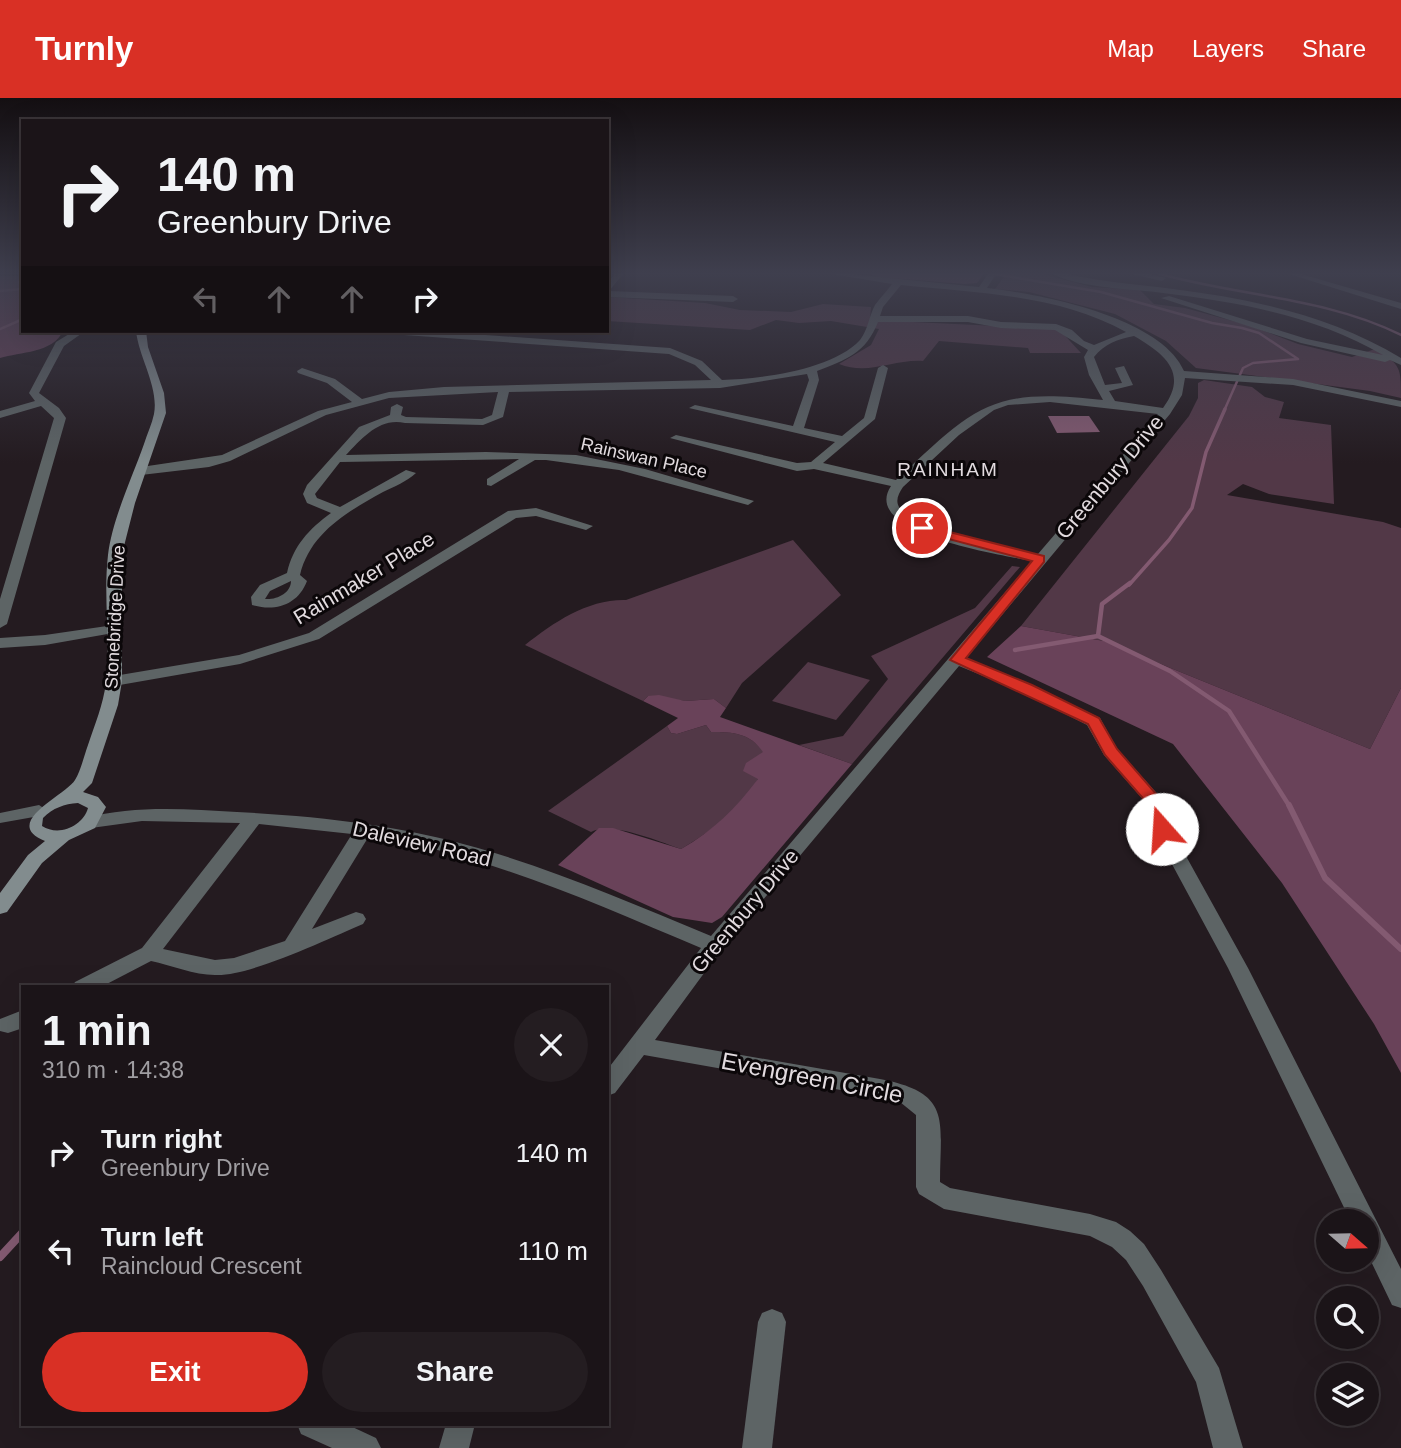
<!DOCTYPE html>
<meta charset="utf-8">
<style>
:root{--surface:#1b1418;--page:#241d21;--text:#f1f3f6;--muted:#a09ea2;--line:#393337;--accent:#d93025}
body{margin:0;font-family:Arial,sans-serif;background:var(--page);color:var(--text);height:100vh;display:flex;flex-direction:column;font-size:26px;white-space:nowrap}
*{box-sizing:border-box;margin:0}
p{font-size:23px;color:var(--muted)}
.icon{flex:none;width:38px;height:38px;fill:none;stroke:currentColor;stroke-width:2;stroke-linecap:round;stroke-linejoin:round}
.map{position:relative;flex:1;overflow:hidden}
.details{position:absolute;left:21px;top:887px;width:588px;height:441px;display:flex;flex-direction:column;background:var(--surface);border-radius:0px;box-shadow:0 7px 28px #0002,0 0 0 2px var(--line)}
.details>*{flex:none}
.hud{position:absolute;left:21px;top:21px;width:588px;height:214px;border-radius:0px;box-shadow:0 7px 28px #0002,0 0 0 2px var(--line);background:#1b1418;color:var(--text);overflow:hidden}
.needle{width:46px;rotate:110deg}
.fabs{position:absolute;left:1316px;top:1111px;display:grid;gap:14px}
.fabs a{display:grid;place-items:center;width:63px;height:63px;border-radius:50%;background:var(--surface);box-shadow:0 7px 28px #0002,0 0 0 2px var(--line);font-size:35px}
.pin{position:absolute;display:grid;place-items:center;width:60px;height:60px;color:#fff;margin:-30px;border:4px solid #fff;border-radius:50%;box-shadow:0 2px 7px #0007}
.me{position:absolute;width:77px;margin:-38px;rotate:341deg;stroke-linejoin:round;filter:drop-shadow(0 0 5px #0008)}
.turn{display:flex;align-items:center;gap:24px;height:147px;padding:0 21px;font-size:32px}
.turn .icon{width:91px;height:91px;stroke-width:2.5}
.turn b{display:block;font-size:49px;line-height:60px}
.lanes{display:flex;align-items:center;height:66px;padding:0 21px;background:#0003;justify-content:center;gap:35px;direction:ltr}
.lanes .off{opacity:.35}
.round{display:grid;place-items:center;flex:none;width:74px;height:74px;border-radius:37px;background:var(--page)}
.summary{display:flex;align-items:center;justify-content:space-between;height:119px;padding:0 21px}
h1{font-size:42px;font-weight:800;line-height:52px}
.button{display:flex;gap:14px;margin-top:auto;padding:14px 21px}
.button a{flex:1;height:80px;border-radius:42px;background:var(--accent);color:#fff;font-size:28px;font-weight:800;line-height:80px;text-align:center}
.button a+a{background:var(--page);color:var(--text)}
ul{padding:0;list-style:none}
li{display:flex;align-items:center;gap:21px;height:98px;padding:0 21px}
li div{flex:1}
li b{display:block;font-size:26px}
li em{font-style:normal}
header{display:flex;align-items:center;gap:42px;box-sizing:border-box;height:98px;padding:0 35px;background:var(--accent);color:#fff}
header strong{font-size:33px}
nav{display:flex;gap:38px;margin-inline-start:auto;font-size:24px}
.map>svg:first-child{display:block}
.green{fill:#523847}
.forest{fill:#694259}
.water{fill:#835a71}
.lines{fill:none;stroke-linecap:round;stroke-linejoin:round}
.stream-far4{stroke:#835a71;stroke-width:2.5}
.stream-far3{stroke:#835a71;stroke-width:3.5}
.stream-far2{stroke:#835a71;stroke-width:4.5}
.stream-far1{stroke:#835a71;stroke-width:6}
.stream{stroke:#835a71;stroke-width:8}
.street{fill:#5d6465;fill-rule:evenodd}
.secondary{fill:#828c8e;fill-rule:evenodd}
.route{fill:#d93025;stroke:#8d1f18;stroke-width:2}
.labels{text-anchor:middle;stroke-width:6;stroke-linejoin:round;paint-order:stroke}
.far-street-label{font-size:18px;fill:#e2dbdf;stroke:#0b0709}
.far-neighbourhood-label{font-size:19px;letter-spacing:2px;fill:#e2dbdf;stroke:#0b0709}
.street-label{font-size:21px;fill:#e2dbdf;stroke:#0b0709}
.near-street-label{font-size:24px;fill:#e2dbdf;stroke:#0b0709}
</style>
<header>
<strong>Turnly</strong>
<nav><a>Map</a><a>Layers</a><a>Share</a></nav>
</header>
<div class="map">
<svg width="1401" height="1350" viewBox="0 0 1401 1350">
<rect width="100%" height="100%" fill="#241b20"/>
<g class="green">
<path d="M1006,176H1043L1092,189L1140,192L1154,206L1185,210L1251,228L1298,246L1352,259L1375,251C1401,267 1401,269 1401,300L1370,293L1196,270L1166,243L1115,216L1029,194L995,191Z"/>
<path d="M607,199L705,205L740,212L791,214L823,206L871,209L870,222L1059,231L1081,255H1030L1028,250L939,243L923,263C894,261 868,278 839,266L871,247L879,231L831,223L799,225L776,222L750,232L607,223Z"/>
<polygon points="1204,282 1252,289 1265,299 1284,304 1279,320 1331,327 1334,406 1269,396 1243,386 1227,397 1383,424 1401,430 1401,590 1370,651 1104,543 1021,528 1189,318 1198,300 1198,285"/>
<path d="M793,442L841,497L742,585L726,610L714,601L685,603L648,598L643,603L525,547C554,524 588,501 626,502Z"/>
<polygon points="1012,468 1020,469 852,666 799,647 843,638 888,581 871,558 975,510"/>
<polygon points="808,564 870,582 836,622 772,603"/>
<path d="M706,627L711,634C734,634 749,635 764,654C762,662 762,674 758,681C746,708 707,736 681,751C659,744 612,723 591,734L548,713L667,628L671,635L677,636Z"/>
</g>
<g class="forest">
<polygon points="869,176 984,176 977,185 965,186 878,179"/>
<path d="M0,178H23V233H63C53,255 20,254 0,260Z"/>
<polygon points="1021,528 1104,543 1370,651 1401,590 1401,975 1374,926 1282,785 1173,646 987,559"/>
<path d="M659,597L685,603L714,601L726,610L720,619L852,666L722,819L712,825L673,819L558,767L599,730H613L681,751C713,733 736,710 758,681L743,673L746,665L763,654C750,635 733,634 711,634L706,627L677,636L671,635L667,628L678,620L643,603L648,598Z"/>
</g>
<polygon class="water" points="1048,318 1089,318 1100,334 1057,335"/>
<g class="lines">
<g class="stream-far4">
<polyline points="994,176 1101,194 1212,225 1242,230 1259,235 1298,261 1253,265 1243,270 1224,313"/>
<path d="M1160,176C1239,198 1328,200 1401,237"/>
<polyline points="23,181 19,184 23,185"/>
<polyline points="0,193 23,191"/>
<polyline points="0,231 23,221"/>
</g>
<polyline class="stream-far3" points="1129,487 1169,442 1192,410 1206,354 1225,311"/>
<g class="stream-far2">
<polyline points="1130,485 1102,506 1098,538 1170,573 1229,613 1290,709"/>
<polyline points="1015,552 1098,538"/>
</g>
<polyline class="stream-far1" points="1289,707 1325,780 1401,851"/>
<polyline class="stream" points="0,1159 23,1134"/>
<g class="street">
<polygon points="615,176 623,176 609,193 733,198 738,201 733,204 607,199 607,185"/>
<path d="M832,176H850L979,189L988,176H996L987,190C1040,196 1161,219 1184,273L1293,281L1401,303V309L1293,287L1185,280L1182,297L1170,316L966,560L1032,587L1100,620L1117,651L1162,701L1171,731L1248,870L1401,1171V1210L1392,1207L1367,1155V1124H1351L1228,870L1153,731L1147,706L1104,657L1087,627L1020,593L959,568L721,852L655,942L880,981C953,995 940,1022 940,1084L950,1090L1090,1116L1116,1124L1130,1133L1144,1146L1161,1172L1219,1270L1243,1350H1213L1196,1284L1143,1188L1126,1162L1112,1149L1090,1138L944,1111L919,1096L916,1089V1017L900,1004L880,999L644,957L615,995L607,998V972L701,850C592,804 486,756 369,738L312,831L356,814L363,816L366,821L363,826C330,840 249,879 215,877C194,877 171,867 151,863L101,889H72L75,884L142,850L240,725L142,723L91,730L82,724L85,720C134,707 187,711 237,714C318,718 399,727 478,750C557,773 634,806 711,838L1032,463C1003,457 859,436 891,388L814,371L797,373L670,340L676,337L797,365L811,364L835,344L689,310L695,307L793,328L809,282L807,276L720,290L509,294L503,319L483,327L405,325C380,319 362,340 346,357L486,354L576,357L645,371L754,403L748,407L619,372L546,362H535L491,388L487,387V381L519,361L340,364L315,396L317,400L340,409L406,372L416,375C407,383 394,389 383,394C347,414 310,435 300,477L307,483C298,507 275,514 252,507L251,499L260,487L287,475C293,448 309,431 331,415L307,405L303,396L307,387L359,329L390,317L391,309L397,306L403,309L401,317L406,319L482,321L492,317L498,294L389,300L326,317L230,363L209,369L141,377L135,373L141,369L222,357L318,313L352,304L327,285L298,275L297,273L302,270L335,281L362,301L389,294L444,289L711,282L695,267L669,256L390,236L385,233H428L670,250L702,263L722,282C761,281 832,272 860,242C868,232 869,218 875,207C880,200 887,193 892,186ZM901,187C976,195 1058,196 1126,234L1094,247L1084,243L1072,232L1056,226L1001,224L968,218H880L883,209ZM878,224H968L1001,230L1055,232L1088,252L1084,259L1089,277L1103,302C990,289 976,308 896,382L823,365L875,321L888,270L883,267L878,270L864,320L842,338L804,330L819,282L817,273C846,262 866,255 878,224ZM1134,238C1165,256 1189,275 1163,310L1115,303L1109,293L1133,287L1124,268L1115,270L1122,285L1105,287L1094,259C1104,246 1118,241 1134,238ZM1050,304L1158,316L1038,456C1008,450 915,434 899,409C895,402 899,395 903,389L959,337L994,312L1008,307ZM291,483C291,495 277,502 265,501L270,493ZM259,726L352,736L285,843L234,860L215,862L163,851Z"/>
<path d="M1054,176H1067C1102,184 1137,186 1173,191C1253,201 1331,218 1401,260V267L1390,262L1385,264L1301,245L1161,200L1169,198L1307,241L1383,257C1317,218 1238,204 1163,195C1136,191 1076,190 1054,176Z"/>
<polygon points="1132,176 1150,176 1166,180 1162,183"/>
<polygon points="1289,176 1301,176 1401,205 1401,211"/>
<polygon points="74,233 85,233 64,248 39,295 59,310 66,320 7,526 0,530 0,501 54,320 41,308 0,320 0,313 35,303 29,295 56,244"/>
<polygon points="536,410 593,428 586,432 536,418 516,420 319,541 240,566 114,588 106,583 114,578 239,557 309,535 508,413"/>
<polygon points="114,527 119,528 121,531 119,534 45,547 0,550 0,540 45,537"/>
<polygon points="39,707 48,713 45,717 0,725 0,715"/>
<polygon points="23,912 23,930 8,935 0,933 0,921"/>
<polygon points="772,1211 782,1215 786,1224 772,1350 742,1350 758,1224 762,1215"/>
<polygon points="297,1326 346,1326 376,1340 381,1350 332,1350 301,1336"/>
<polygon points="446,1326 475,1326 469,1350 439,1350"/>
</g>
<path class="secondary" d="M136,233H146L148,249L164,295L166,315L135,405L122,456V583L118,607L92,685L83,694L98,699L106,709L95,730L69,742L42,765L7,814L0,816V795L28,757L45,743C0,725 66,697 75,682C81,672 84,658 88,647C95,626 103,607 106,585C111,543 103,500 108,457C112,422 132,380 144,346C147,336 152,326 154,316C159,289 139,260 136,233ZM78,705L88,710C83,728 59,739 42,728L43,720C53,710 64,706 78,705Z"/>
</g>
<linearGradient id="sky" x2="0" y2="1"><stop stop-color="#140f12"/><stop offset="0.48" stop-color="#3f3f4e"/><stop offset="1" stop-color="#3f3f4e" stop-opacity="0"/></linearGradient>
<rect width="1401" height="365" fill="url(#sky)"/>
<polygon class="route" points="922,427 1044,458 1044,464 966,560 1032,587 1099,620 1117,651 1164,705 1170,731 1168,735 1156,735 1148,706 1105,657 1088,626 950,562 1032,463 918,433 916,430"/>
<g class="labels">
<g class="far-street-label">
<text transform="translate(644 360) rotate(13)" y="6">Rainswan Place</text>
<text transform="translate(115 519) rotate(-87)" y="6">Stonebridge Drive</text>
</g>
<g class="far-neighbourhood-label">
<text x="948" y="378">RAINHAM</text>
</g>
<g class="street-label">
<text transform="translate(1110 379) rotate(-50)" y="7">Greenbury Drive</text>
<text transform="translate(364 480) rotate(-31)" y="7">Rainmaker Place</text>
<text transform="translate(422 746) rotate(13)" y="7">Daleview Road</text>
<text transform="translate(745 813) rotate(-50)" y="7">Greenbury Drive</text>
</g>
<g class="near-street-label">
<text transform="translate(812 980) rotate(11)" y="8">Evengreen Circle</text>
</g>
</g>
</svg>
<div class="fabs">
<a><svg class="needle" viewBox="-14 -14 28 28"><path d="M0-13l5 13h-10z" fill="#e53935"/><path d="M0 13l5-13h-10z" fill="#a09ea2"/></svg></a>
<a><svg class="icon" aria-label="search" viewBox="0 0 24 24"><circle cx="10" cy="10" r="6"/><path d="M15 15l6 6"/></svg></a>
<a><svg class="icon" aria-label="layers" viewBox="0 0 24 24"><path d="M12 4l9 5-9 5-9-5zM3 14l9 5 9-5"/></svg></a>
</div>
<div class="pin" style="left:922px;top:430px;background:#d93025"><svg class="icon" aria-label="arrive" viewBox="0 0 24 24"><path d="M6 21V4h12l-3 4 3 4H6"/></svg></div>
<svg class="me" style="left:1162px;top:731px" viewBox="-20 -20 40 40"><circle r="19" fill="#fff"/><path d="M0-13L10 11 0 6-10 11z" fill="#d93025"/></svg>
<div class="hud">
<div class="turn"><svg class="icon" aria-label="right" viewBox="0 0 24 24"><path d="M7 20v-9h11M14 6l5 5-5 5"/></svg><div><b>140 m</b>Greenbury Drive</div></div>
<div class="lanes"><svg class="icon off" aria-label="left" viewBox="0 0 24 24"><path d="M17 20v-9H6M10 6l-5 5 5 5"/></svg><svg class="icon off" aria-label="ahead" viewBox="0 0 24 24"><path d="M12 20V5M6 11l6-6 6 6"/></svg><svg class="icon off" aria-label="ahead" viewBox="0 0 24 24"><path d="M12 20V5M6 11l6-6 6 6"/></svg><svg class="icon" aria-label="right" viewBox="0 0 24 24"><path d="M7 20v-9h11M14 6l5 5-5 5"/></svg></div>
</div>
<section class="details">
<div class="summary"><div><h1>1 min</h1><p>310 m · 14:38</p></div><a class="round"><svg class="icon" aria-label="close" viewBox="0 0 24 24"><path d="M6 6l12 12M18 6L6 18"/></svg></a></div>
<ul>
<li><svg class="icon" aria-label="right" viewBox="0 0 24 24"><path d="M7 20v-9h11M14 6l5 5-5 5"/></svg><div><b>Turn right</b><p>Greenbury Drive</p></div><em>140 m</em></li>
<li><svg class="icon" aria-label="left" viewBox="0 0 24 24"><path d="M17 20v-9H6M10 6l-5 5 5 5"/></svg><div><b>Turn left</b><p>Raincloud Crescent</p></div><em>110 m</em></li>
</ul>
<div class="button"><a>Exit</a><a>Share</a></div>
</section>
</div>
